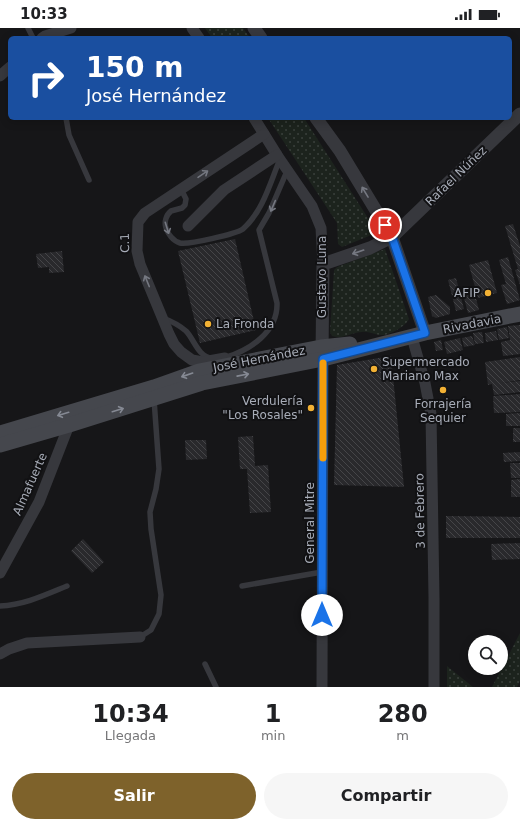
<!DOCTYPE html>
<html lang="es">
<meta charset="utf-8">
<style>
:root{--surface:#fff;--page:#f6f6f6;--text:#202124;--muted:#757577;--accent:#7e622b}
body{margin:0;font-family:"DejaVu Sans",sans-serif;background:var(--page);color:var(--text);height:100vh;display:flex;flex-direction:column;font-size:15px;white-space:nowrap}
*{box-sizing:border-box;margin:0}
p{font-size:13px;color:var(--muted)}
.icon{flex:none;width:22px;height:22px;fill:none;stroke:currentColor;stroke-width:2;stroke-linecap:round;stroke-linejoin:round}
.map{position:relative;height:659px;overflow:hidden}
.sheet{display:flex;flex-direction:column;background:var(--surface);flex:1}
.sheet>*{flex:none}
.guide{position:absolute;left:8px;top:8px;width:504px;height:84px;border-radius:6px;box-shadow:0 2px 10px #0003;background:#1a4fa0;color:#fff;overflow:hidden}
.fabs{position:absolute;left:468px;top:607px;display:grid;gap:8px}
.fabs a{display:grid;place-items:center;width:40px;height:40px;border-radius:50%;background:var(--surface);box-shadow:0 2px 10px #0003;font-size:20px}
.pin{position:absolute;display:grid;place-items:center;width:34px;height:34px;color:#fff;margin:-17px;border:2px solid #fff;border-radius:50%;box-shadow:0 1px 4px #0007}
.me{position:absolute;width:44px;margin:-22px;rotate:0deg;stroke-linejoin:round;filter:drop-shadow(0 0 3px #0008)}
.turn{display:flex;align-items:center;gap:14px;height:84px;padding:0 12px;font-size:18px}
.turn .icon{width:52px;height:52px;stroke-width:2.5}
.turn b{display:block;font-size:28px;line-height:34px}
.eta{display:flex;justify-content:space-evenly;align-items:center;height:68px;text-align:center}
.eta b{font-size:24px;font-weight:800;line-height:28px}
.action{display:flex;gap:8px;margin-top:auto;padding:8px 12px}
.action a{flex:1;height:46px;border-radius:24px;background:var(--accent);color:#fff;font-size:16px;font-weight:800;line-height:46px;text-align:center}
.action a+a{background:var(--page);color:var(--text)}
.status{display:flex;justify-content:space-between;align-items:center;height:28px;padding:0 20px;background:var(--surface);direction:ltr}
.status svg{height:11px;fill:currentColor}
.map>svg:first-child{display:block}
.park{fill:url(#park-dots)}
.building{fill:url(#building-back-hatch)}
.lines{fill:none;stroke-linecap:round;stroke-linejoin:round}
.service{stroke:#37383d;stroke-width:5.5}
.minor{stroke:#37383d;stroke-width:11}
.tertiary{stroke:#37383d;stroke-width:13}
.secondary{stroke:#45474d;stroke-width:15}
.oneway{stroke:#757881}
.oneway2{stroke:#858993}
.route-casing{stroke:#114b97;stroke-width:10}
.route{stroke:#1a73e8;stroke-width:7}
.slow{stroke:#f59e0b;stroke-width:7}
.poi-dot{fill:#f2b134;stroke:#111113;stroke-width:1.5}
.labels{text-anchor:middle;stroke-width:4;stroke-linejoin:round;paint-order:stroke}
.street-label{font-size:12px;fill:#a8adb8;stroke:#111113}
.poi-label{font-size:12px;fill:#a8adb8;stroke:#111113;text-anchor:end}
</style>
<div class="status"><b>10:33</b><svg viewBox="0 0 49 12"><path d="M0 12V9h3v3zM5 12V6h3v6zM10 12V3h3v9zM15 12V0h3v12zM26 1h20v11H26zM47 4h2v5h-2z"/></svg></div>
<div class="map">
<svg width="520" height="659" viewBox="0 0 520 659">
<defs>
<pattern id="park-dots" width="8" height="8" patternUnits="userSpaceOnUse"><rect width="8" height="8" fill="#1c231d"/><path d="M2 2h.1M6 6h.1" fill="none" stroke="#3a403c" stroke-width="1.8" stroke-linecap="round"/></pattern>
<pattern id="building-back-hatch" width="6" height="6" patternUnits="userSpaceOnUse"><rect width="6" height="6" fill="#29292c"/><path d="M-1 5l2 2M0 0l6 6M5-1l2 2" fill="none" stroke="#454548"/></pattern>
</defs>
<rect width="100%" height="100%" fill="#161618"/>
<g class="park">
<polygon points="205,0 243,0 250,10 212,10"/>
<polygon points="268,90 304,90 375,201 374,206 342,219 338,216 337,195"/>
<path d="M385,221L409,291C406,298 389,308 381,307C375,307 368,303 362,304C352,304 343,312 332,308L330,304L334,242L337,239Z"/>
<polygon points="520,605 520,653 517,659 492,659"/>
<polygon points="447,638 473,659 447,659"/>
</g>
<g class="building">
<polygon points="513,196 520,218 520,257 515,242 518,241 505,198"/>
<polygon points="235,211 256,302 200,315 178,223"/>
<polygon points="62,223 64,244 49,245 49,239 38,240 36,226"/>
<polygon points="508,229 520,272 507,276 501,257 506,256 499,232"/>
<polygon points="488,232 497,265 478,270 469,237"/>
<polygon points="456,250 464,281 456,283 448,252"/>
<polygon points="473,259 479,282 468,285 462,262"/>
<polygon points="436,267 450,279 450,286 436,290 432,288 428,269"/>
<polygon points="520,297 520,326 503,328 501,314 510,312 508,298"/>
<polygon points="507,299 509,310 499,312 497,301"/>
<polygon points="496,303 498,312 486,314 485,305"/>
<polygon points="482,304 484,315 475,316 473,305"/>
<polygon points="472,308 475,317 464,319 462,310"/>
<polygon points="460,310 463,322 447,326 444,314"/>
<polygon points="441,312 443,322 436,323 434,314"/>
<polygon points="391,328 404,459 334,457 337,337"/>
<polygon points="520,329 520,352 501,355 520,353 520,364 494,367 492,356 488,357 485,334"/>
<polygon points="520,366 520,384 494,385 493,368"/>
<polygon points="520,385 520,398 506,398 506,386"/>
<rect x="513" y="400" width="7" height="14"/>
<polygon points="253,408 255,438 268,437 271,484 250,485 247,441 240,441 238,409"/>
<polygon points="185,412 206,412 207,431 186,432"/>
<polygon points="520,424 520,433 504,434 503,425"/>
<polygon points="510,435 520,435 520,450 511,450"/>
<polygon points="520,451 520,469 511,469 511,452"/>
<polygon points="446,488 520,489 520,510 446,510"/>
<polygon points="83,511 104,534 92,545 71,523"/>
<polygon points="520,515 520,531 492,532 491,516"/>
</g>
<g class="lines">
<g class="service">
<polyline points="28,0 33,10"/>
<polyline points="66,90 69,107 89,152"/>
<path d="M181,161L186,171L185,177L182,180L171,183C166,187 164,194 166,200C168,206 173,213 180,215C188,217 236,206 243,201C263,183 270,155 280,131"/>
<path d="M163,290C171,293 179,297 186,303C194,311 198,329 212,330"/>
<path d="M224,330C250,322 278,304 277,275L259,202L269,185L287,143"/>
<polyline points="242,558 322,544"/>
<path d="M0,578C24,577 45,567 67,558"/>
<polyline points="140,609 151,602 159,586 161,567 151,501 150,484 156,461 159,441 154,371"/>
<polyline points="205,636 216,659"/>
</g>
<g class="minor">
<polyline points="192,0 199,10"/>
<polyline points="42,10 45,8 71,0"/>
<polyline points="0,48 10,39"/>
<polyline points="254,90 277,127 312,178 321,200 323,236"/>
<polyline points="188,198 224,162 277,127"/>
<polyline points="412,309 425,355 431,386 434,570 434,659"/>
<polyline points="227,338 225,330 203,334 192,332 181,324 174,316 169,306 140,236 137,223 138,194 145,185 264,106"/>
<polyline points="0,545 39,474 69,397"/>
<polyline points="0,626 9,621 27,615 140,609"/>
<polyline points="322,659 323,331"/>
</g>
<g class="tertiary">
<polyline points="254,0 261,10"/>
<polyline points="316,90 340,123 392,209 425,305"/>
<polyline points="322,328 323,236 370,220 392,209 520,86"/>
</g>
<g class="secondary">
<polyline points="0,405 154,359 199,343 321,319 350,316"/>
<polyline points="0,417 69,397 202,355 323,331 425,305 520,286"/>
</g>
</g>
<defs><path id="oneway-shaft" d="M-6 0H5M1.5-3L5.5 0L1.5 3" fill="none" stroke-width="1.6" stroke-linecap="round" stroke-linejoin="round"/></defs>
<g class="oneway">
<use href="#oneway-shaft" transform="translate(203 146) rotate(-34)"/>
<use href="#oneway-shaft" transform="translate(365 164) rotate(-121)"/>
<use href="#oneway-shaft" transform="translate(273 178) rotate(113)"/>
<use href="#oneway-shaft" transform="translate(167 200) rotate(73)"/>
<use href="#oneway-shaft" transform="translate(358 224) rotate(161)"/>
<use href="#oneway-shaft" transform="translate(147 253) rotate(-112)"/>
</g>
<g class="oneway2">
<use href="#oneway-shaft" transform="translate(187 347) rotate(161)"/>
<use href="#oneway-shaft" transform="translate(243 347) rotate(-11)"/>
<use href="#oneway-shaft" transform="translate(118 382) rotate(-17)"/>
<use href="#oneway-shaft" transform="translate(63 386) rotate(163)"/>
</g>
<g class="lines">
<g class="route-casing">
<polyline id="route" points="322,587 323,331 425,305 392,209 385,197"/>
</g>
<use href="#route" class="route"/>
<polyline class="slow" points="323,335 323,430"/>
</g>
<g class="poi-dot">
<circle cx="488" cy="265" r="4"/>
<circle cx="208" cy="296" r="4"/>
<circle cx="374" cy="341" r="4"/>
<circle cx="443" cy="362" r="4"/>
<circle cx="311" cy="380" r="4"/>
</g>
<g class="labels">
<g class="street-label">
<text transform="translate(456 148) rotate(-44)" y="4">Rafael Núñez</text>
<text transform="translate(125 215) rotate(-92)" y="4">C.1</text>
<text transform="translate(322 249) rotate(-90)" y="4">Gustavo Luna</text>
<text transform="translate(472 296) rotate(-11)" y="4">Rivadavia</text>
<text transform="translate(259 331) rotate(-11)" y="4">José Hernández</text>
<text transform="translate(30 456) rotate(-66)" y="4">Almafuerte</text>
<text transform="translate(420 483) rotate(-91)" y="4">3 de Febrero</text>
<text transform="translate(310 495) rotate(-90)" y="4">General Mitre</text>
</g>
<g class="poi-label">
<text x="480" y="269">AFIP</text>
<text x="216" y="300" text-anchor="start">La Fronda</text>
<text x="382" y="338" text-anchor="start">Supermercado<tspan x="382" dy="14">Mariano Max</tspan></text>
<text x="303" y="377">Verdulería<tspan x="303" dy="14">"Los Rosales"</tspan></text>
<text x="443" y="380" text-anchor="middle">Forrajería<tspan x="443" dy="14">Sequier</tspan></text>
</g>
</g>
</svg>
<div class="fabs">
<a><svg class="icon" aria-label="search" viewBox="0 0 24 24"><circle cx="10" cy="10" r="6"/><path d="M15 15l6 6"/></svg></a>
</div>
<div class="pin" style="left:385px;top:197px;background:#d93025"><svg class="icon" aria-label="arrive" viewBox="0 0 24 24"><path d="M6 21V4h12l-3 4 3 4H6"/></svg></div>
<svg class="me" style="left:322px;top:587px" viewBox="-20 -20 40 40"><circle r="19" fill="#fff"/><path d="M0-13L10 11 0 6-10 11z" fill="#1a73e8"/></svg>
<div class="guide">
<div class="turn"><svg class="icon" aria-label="right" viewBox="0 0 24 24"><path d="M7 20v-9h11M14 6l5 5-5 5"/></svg><div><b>150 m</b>José Hernández</div></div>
</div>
</div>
<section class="sheet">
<div class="eta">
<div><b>10:34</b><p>Llegada</p></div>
<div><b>1</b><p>min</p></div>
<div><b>280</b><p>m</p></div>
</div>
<div class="action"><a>Salir</a><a>Compartir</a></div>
</section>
